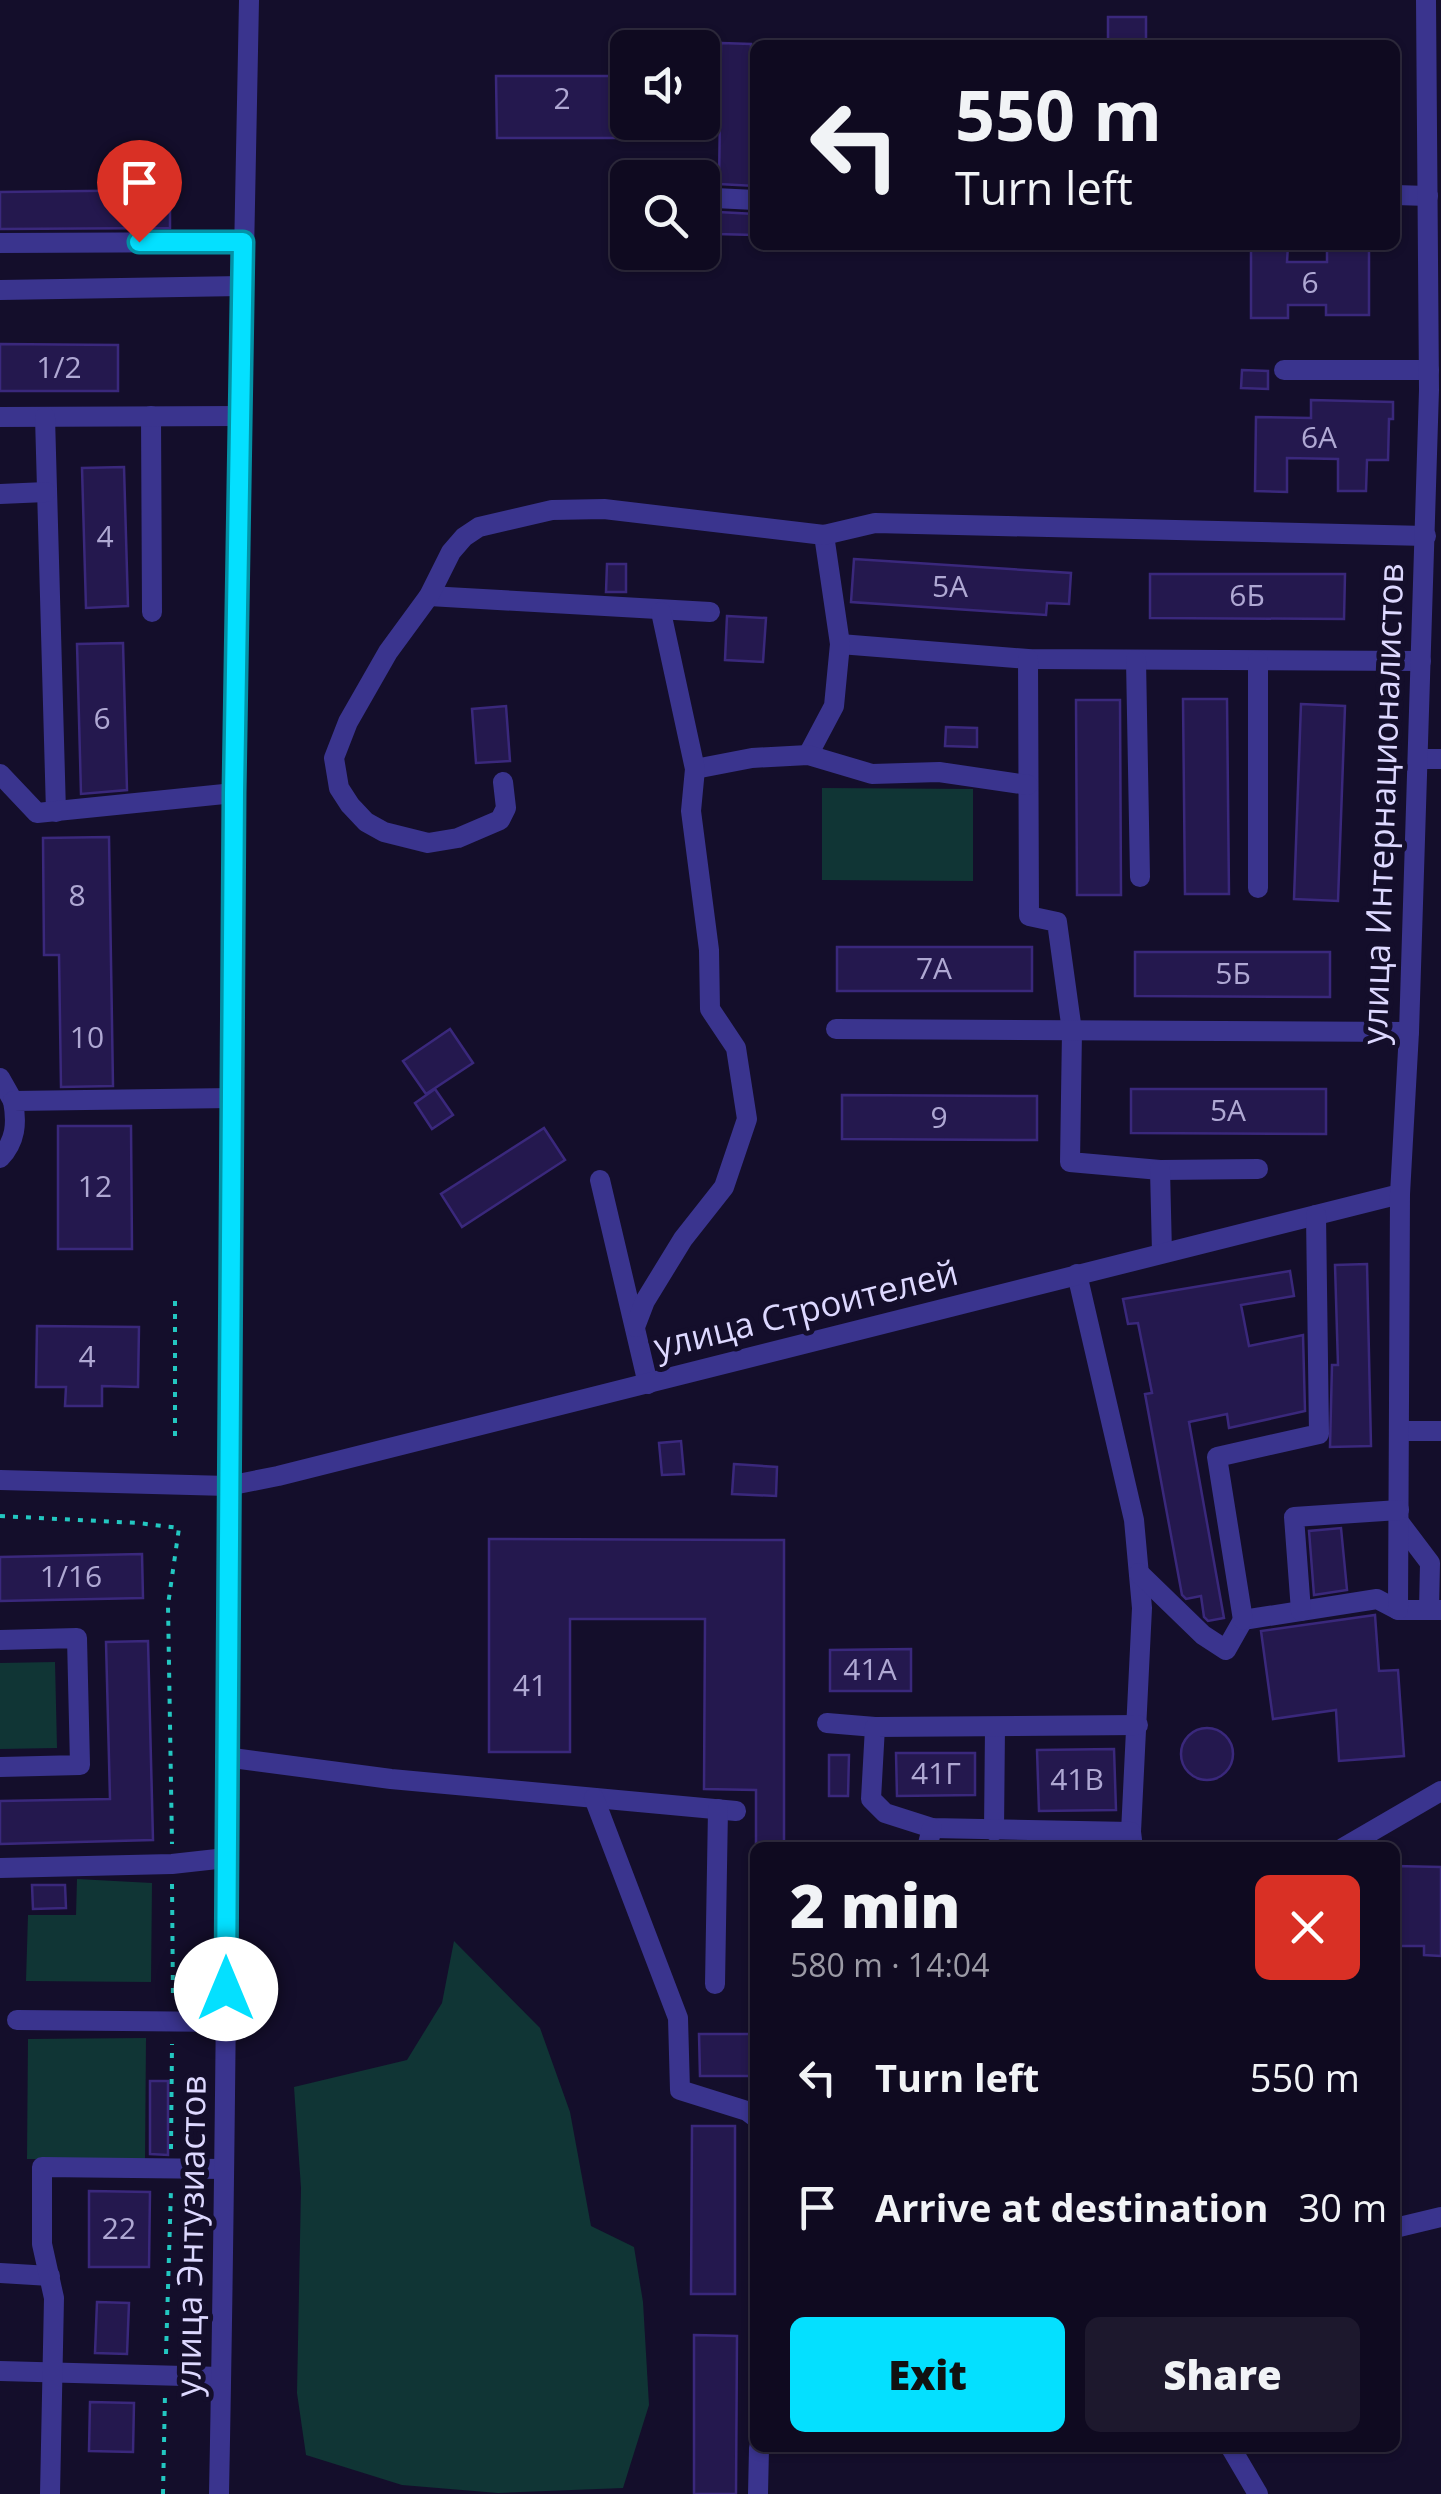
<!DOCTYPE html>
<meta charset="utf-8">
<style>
:root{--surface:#0f0a20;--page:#1d182d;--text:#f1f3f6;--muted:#9b9aa5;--line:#2f2b3e;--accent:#04e0ff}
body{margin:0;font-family:"Open Sans",sans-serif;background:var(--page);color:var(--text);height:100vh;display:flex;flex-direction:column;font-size:38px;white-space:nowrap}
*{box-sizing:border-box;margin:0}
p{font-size:32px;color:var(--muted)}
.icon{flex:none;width:55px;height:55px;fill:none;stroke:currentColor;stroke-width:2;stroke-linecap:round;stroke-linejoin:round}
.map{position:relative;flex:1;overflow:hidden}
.sheet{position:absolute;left:750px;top:1842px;width:650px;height:610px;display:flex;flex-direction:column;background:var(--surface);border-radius:15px;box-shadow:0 2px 8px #0004,0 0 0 2px var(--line)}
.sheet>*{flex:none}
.banner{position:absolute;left:750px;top:40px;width:650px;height:210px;border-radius:15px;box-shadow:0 2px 8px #0004,0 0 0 2px var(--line);background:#0f0a20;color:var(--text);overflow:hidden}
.tools{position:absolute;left:610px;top:30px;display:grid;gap:20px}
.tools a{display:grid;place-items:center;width:110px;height:110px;border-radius:15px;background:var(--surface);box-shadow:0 2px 8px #0004,0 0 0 2px var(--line);font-size:50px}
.pin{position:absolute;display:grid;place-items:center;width:85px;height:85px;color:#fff;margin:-102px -42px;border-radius:50% 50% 50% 0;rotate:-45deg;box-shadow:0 0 10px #0007}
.pin .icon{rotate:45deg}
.me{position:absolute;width:110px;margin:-55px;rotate:0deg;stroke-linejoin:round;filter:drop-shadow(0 0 8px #0008)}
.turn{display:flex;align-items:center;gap:35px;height:210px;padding:0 40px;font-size:45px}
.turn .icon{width:130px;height:130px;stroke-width:2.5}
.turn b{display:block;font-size:70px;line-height:85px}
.round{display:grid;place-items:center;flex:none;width:105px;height:105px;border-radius:15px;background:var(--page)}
.summary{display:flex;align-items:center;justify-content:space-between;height:170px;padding:0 40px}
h1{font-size:60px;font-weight:800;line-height:75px}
.button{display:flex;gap:20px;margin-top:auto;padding:20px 40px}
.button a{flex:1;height:115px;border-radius:15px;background:var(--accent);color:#111;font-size:40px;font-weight:800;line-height:115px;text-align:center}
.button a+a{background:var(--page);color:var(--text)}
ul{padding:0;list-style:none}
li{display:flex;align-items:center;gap:30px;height:130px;padding:0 40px}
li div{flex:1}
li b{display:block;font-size:38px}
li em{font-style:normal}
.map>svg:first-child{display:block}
.green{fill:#103535}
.building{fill:#24184e;stroke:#3a287c;stroke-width:2.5}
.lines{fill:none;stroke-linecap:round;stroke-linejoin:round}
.path{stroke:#23c7c1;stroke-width:4;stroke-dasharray:5 8;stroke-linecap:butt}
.minor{stroke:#3a348e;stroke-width:20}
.route-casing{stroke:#0392a6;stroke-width:25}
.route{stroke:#04e0ff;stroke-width:18}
.labels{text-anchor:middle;stroke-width:10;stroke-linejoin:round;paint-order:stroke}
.number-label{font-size:30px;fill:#afa8d3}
.street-label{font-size:35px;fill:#ddd8ff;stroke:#140e2b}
</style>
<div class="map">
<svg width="1441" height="2494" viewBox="0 0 1441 2494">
<rect width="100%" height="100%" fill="#140e2b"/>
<g class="green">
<polygon points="822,788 973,789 973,881 822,880"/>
<polygon points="55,1662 57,1748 0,1749 0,1663"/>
<polygon points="77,1879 152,1883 151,1982 26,1981 28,1915 76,1915"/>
<polygon points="454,1941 540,2028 570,2112 591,2226 634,2247 643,2302 649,2405 623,2488 498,2493 402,2485 306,2455 297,2393 301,2188 294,2087 407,2060 442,2003"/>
<polygon points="146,2038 145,2159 27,2159 28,2039"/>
</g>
<g class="building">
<rect x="1108" y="17" width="38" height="28"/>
<polygon points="721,43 751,44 751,53 755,53 755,186 719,184"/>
<polygon points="496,76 628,76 628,138 497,138"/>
<polygon points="170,190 170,228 0,229 0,192"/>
<polygon points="718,212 755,214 755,235 716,234"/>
<polygon points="1251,245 1288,245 1287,262 1327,262 1327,245 1369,245 1369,315 1326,315 1326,305 1288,305 1288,318 1251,318"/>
<polygon points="0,344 118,345 118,391 0,391"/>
<polygon points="1242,370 1268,371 1268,389 1241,388"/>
<polygon points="1311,400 1393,402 1393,419 1389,419 1388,460 1367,460 1366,491 1338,491 1338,459 1287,458 1287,492 1255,491 1256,417 1311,418"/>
<polygon points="124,467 128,606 86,608 82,468"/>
<polygon points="854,559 1071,573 1069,604 1047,603 1046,615 851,602"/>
<polygon points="607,564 626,564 626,592 606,592"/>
<polygon points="1150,574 1345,574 1344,619 1150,618"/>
<polygon points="727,616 766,618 763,662 725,660"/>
<polygon points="123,643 127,790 81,794 77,644"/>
<polygon points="1183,699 1227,699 1229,894 1185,894"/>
<polygon points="1076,700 1120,700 1121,895 1077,895"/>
<polygon points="1301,704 1345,706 1338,901 1294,899"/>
<polygon points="506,706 510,761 476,763 472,709"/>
<polygon points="946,727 977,728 977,747 945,746"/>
<polygon points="109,837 113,1086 61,1087 59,955 44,955 43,838"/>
<rect x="837" y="947" width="195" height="44"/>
<polygon points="1135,952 1330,952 1330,997 1135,996"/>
<polygon points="450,1029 473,1063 426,1094 403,1061"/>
<polygon points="435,1089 453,1115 432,1129 415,1103"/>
<polygon points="1131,1089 1326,1089 1326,1134 1131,1133"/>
<polygon points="842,1095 1037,1096 1037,1140 842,1139"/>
<polygon points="58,1126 131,1126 132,1249 58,1249"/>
<polygon points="544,1128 565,1160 462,1227 441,1194"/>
<polygon points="1367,1264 1371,1446 1330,1447 1332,1365 1338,1365 1335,1265"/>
<polygon points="1290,1271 1294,1296 1241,1305 1249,1346 1303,1335 1305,1411 1229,1428 1227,1414 1189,1422 1224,1618 1208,1621 1204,1617 1201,1596 1186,1599 1182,1595 1145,1394 1152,1393 1138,1323 1128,1324 1123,1299"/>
<polygon points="37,1326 139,1327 138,1387 102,1386 102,1406 65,1406 66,1387 36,1387"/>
<polygon points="681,1441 684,1474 662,1475 659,1443"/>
<polygon points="734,1464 777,1467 776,1496 732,1494"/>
<polygon points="1341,1528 1347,1590 1314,1595 1309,1531"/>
<polygon points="489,1539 784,1540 784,1848 756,1848 756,1790 704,1789 705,1619 570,1619 570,1752 489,1752"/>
<polygon points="142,1554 143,1598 0,1601 0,1557"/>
<polygon points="1375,1615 1379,1671 1398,1670 1404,1756 1339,1761 1336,1710 1273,1719 1261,1631"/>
<polygon points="148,1641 153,1840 0,1844 0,1801 110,1799 106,1642"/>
<polygon points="911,1649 911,1691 830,1691 830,1650"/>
<circle cx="1207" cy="1754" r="26"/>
<polygon points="1114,1749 1116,1810 1039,1811 1037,1750"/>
<polygon points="896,1753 975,1753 975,1795 897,1796"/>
<polygon points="829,1755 849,1755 848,1796 829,1796"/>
<polygon points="1395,1866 1441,1867 1441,1956 1424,1955 1424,1946 1395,1946"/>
<polygon points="32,1885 65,1885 66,1908 33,1909"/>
<polygon points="699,2034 755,2034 755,2076 700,2076"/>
<polygon points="150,2081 168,2081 168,2155 150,2154"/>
<polygon points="692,2126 735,2126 735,2294 691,2294"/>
<polygon points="89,2191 150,2192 149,2267 89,2267"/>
<polygon points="97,2302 129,2303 127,2354 95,2353"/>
<polygon points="694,2335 737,2336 736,2494 694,2494"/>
<polygon points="90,2402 134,2403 133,2452 89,2451"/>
</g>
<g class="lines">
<g class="path">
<polyline points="175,1301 175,1443"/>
<polyline points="0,1516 138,1523 179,1528 168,1605 172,1844"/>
<polyline points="172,1884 173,1999"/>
<polyline points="171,2149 172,2044"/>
<polyline points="166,2354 171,2189"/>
<polyline points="163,2494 165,2394"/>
</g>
<g class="minor">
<polyline points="1395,195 1428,196"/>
<polyline points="715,198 755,200"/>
<polyline points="0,243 243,242"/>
<polyline points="0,290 242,286"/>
<polyline points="1284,370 1429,370"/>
<polyline points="151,416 152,612"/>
<polyline points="0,417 240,416"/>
<polyline points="45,417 56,812"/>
<polyline points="0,494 46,492"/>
<polyline points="429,596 710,612"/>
<polyline points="840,644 1028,659 1421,661"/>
<polyline points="1028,659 1029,916 1057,922 1072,1031 1070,1162 1160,1170 1258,1169"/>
<polyline points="1136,660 1140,877"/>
<polyline points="808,755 834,706 840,644 824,535"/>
<polyline points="1418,759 1441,759"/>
<polyline points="695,769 752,758 808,755 872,774 939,772 1028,785"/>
<polyline points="0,774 37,813 234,793"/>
<polyline points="503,782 506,808 500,820 458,838 428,843 384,832 366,822 350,805 339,788 334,758 348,722 388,652 429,596 451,552 464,537 479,527 552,510 604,509 824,535 875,523 1426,536"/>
<polyline points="1258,888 1258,661"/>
<polyline points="836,1029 1409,1032"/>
<polyline points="0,1078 13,1101"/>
<path d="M0,1158C16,1141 17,1123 13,1101L232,1098"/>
<polyline points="1160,1170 1162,1253"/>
<polyline points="600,1180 648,1384"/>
<polyline points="1077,1274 1134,1520 1142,1608 1131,1832 1133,1848"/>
<polyline points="635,1327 645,1301 683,1239 724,1187 747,1119 736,1048 710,1009 709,950 691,811 695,769 661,612"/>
<polyline points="1400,1431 1441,1431"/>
<polyline points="0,1480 228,1486 278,1476 1400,1194"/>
<polyline points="1399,1522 1430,1563 1429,1610"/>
<polyline points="1139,1573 1203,1635 1226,1650 1243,1620 1377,1599 1398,1610 1441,1610"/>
<polyline points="1398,1610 1400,1194 1409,1032 1429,390 1426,0"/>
<polyline points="1301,1611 1294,1517 1399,1510"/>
<polyline points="1243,1620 1217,1457 1319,1434 1316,1215"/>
<polyline points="0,1640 77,1638 80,1765 0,1767"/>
<polyline points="827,1723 875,1727"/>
<polyline points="225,1757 391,1779 736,1811"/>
<polyline points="594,1798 678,2018 680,2090 747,2111 755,2117"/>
<polyline points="994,1831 995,1727"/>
<polyline points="1131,1832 932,1828 885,1813 871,1799 875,1727 1138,1725"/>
<polyline points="927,1848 932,1828"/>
<polyline points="1343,1848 1441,1791"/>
<polyline points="0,1868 172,1864 226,1858"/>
<polyline points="715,1984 718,1809"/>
<polyline points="17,2020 227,2022"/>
<polyline points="1395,2228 1441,2217"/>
<polyline points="0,2273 50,2276"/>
<polyline points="0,2371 221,2377"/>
<polyline points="1231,2448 1258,2494"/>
<polyline points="50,2494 54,2298 42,2244 42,2167 224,2169"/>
<path d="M219,2494C230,1930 229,1366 234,802C237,535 245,267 249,0"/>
<polyline points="758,2494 759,2448"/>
</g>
</g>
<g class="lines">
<g class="route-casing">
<polyline id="route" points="139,242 243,242 234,793 226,1989"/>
</g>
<use href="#route" class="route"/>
</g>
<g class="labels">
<g class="number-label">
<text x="562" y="109">2</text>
<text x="1310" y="293">6</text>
<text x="59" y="378">1/2</text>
<text x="1319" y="448">6А</text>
<text x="105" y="547">4</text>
<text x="950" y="597">5А</text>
<text x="1247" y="606">6Б</text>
<text x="102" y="729">6</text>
<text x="77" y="906">8</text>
<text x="934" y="979">7А</text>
<text x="1233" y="984">5Б</text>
<text x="87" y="1048">10</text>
<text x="1228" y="1121">5А</text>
<text x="939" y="1128">9</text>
<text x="95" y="1197">12</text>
<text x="87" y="1367">4</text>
<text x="71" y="1587">1/16</text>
<text x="870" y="1680">41А</text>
<text x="530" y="1696">41</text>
<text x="936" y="1784">41Г</text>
<text x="1077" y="1790">41В</text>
<text x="119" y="2239">22</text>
</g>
<g class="street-label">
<text transform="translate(1383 804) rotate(-88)" y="12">улица Интернационалистов</text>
<text transform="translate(806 1310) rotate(-14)" y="12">улица Строителей</text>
<text transform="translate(191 2236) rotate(-89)" y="12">улица Энтузиастов</text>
</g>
</g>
</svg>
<div class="tools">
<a><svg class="icon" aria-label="sound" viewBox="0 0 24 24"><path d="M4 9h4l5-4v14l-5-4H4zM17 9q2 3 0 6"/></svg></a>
<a><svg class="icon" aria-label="search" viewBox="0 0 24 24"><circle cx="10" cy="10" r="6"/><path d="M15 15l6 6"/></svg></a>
</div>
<div class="pin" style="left:139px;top:242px;background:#d93025"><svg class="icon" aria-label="arrive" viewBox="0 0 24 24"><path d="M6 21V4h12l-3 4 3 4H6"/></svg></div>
<svg class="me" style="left:226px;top:1989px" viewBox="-20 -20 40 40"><circle r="19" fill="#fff"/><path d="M0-13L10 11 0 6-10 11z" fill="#04e0ff"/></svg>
<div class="banner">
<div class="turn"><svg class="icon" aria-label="left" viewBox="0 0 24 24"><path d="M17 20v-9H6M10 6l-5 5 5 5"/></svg><div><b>550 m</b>Turn left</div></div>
</div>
<section class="sheet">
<div class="summary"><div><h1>2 min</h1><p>580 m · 14:04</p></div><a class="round" style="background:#d93025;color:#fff"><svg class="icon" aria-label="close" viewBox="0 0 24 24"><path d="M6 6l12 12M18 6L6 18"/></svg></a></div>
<ul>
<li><svg class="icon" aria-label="left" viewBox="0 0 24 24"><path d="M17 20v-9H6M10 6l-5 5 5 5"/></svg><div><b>Turn left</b></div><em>550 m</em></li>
<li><svg class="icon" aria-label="arrive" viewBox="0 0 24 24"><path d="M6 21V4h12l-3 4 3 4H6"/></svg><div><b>Arrive at destination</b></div><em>30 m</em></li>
</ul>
<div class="button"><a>Exit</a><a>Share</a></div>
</section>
</div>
